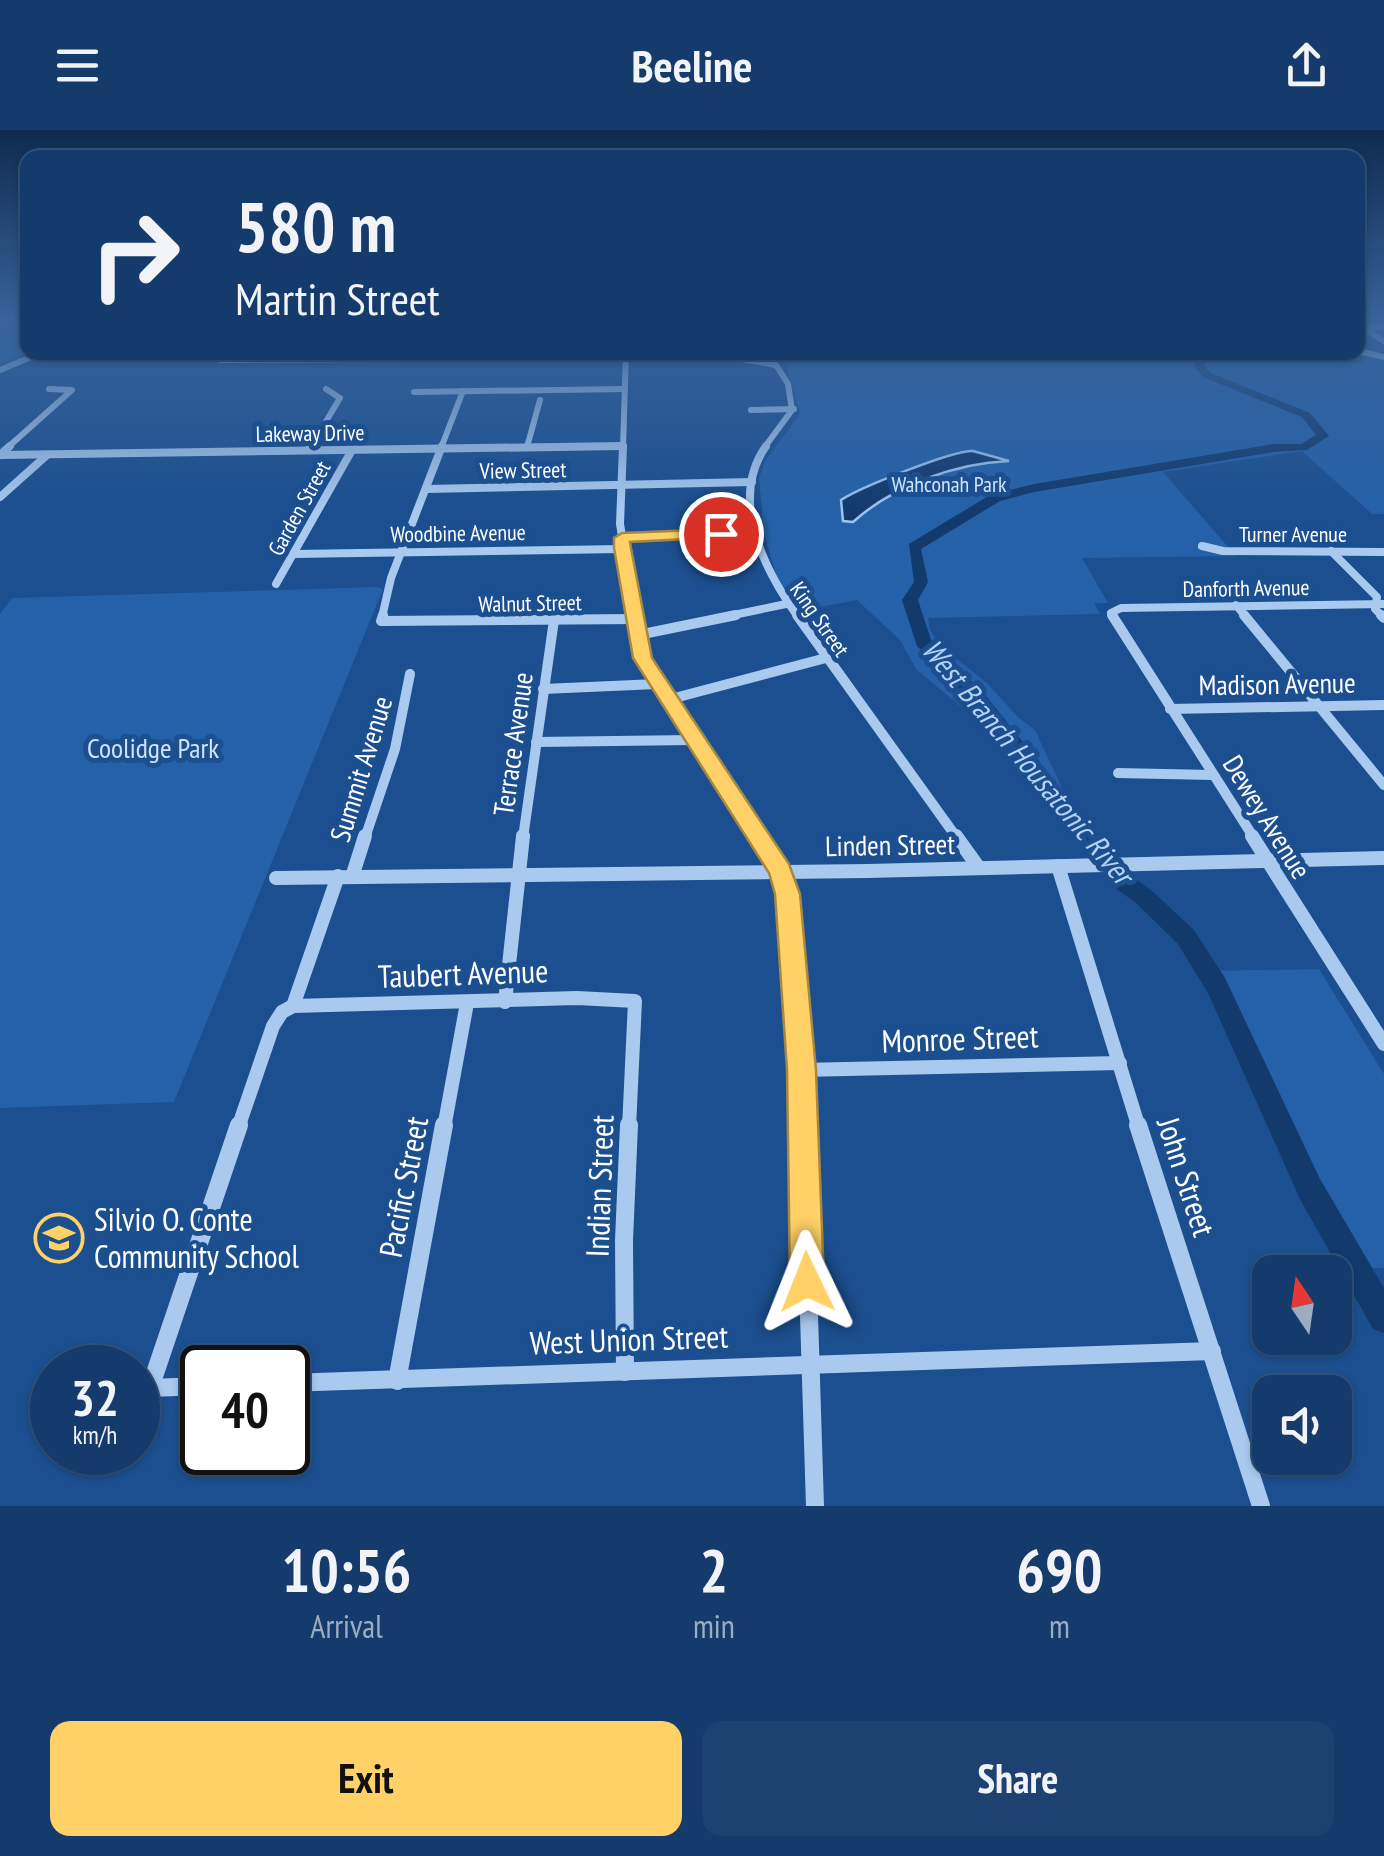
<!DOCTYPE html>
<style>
:root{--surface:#143b6b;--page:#1d4271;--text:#f1f3f6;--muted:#9dadc1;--line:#33557e;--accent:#ffd166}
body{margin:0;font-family:"PT Sans Narrow",sans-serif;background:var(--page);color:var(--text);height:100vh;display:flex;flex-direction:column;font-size:38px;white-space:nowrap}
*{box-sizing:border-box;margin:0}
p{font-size:32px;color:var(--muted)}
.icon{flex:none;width:55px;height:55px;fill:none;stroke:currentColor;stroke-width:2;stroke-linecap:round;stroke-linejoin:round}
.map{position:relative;height:1376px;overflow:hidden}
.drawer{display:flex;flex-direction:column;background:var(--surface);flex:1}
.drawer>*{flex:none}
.hud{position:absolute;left:20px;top:20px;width:1345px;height:210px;border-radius:20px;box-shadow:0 2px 8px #0004,0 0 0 2px var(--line);background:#143b6b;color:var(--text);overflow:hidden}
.needle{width:65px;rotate:347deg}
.controls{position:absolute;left:1252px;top:1125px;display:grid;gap:20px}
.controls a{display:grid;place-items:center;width:100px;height:100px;border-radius:20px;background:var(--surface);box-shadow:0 2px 8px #0004,0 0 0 2px var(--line);font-size:50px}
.speed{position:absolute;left:30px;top:1215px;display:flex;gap:20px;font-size:50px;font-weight:700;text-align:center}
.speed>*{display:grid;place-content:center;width:130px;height:130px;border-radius:50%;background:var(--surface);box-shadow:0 2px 8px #0004,0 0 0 2px var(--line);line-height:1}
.speed small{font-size:25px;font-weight:400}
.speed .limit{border:5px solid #111;border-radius:15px;background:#fff;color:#111}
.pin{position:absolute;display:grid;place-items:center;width:85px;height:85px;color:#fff;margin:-42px;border:5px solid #fff;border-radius:50%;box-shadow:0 2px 10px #0007}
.me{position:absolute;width:110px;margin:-55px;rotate:358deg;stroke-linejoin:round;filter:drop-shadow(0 0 8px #0008)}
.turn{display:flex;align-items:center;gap:35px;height:210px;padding:0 50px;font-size:45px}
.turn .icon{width:130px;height:130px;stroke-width:2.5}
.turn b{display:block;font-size:70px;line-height:85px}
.eta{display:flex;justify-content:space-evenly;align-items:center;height:170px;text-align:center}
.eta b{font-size:60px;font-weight:700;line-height:70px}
.cta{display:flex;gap:20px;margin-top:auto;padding:20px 50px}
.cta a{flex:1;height:115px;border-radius:20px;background:var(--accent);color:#111;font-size:40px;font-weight:700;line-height:115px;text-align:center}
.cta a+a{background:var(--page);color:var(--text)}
header{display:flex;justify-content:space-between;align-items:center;height:130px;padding:0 50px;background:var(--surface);font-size:45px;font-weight:700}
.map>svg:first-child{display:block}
.green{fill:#2461a8}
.water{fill:#123a6d;stroke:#9cc4f0;stroke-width:2.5}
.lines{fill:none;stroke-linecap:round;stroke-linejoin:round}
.river{fill:#123a6d;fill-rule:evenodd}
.minor-far4{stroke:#a9c9ee;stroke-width:6}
.minor-far3{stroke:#a9c9ee;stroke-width:8}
.minor-far2{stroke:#a9c9ee;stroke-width:10}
.minor-far1{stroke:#a9c9ee;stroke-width:14}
.minor{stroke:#a9c9ee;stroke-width:18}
.route{fill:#ffd166;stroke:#a68842;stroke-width:2.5}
.labels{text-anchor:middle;stroke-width:10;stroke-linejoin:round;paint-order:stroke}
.far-street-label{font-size:22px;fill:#fff;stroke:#1b4f8f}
.far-park-label{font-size:22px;fill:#cfe3fa;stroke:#1b4f8f}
.street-label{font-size:28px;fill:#fff;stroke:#1b4f8f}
.park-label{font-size:28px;fill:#cfe3fa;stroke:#1b4f8f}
.water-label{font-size:30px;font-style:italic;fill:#b5d3f5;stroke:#1b4f8f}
.near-street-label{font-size:32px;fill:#fff;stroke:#1b4f8f}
.near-poi-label{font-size:32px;fill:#fff;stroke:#1b4f8f;text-anchor:start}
</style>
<header><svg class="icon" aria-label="menu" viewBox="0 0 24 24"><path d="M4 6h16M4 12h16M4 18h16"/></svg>Beeline<svg class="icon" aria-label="share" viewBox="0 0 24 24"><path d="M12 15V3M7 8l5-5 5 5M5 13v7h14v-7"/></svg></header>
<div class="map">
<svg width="1384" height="1376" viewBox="0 0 1384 1376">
<rect width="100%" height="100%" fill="#1b4f8f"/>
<g class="green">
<polygon points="0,189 27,189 28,222 0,234"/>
<polygon points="857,222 1299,222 1358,233 1369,227 1384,230 1384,384 1372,384 1302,321 1163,342 1236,426 1082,428 1108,473 1094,473 1100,484 928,488 930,500 943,518 987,553 1018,587 1035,600 1065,664 1119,729 1092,730 1019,631 990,601 916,539 900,510 857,470 800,481 779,454 764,404 759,349 765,331 800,284 786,234 852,227"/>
<polygon points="377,457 383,459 174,972 0,978 0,484 12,468"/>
<polygon points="1319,839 1384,944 1384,1138 1365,1138 1211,841"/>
</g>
<path class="water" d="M973,321L1009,331C955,333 893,356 853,392L843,391L841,370C859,358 953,320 973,321Z"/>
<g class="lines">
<polygon class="river" points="1192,222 1202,222 1207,230 1204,236 1211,243 1310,283 1329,306 1307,320 1273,322 1034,362 1000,371 921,419 928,452 918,470 931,510 985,565 1131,746 1151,760 1194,800 1225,848 1320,1049 1384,1158 1384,1203 1373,1199 1300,1069 1208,863 1178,814 1135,772 1115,758 973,573 917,516 902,470 914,452 909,414 990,365 1034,354 1273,314 1301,314 1316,305 1302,287 1203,247 1194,236 1197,230"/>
<g class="minor-far4">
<polyline points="1358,194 1384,211"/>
<polyline points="1362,198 1384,197"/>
<polyline points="1358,221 1384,227"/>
<polyline points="700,222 776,235"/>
<polyline points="220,230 625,228"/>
<polyline points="0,240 43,222"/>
<polyline points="414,262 623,259"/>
<polyline points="751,280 794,279"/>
<polyline points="527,317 540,270"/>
<polyline points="7,318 72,260 49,259"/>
<polyline points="310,318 340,268 326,259"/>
<polyline points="441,318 463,261"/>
<polyline points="454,318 621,316"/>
<polyline points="623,318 626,222"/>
<polyline points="764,318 792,280 788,254 776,235"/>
</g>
<g class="minor-far3">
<polyline points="623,316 620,394 635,487"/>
<path d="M766,316C728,370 765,441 798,487"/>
<polyline points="309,320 311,316"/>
<polyline points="0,325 621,316"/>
<polyline points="0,325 10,316"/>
<polyline points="426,359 752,352"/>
<polyline points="0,367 47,325"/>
<polyline points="622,408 756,403"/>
<polyline points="1202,416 1223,421 1384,422"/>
<polyline points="1331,421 1377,467 1375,479 1383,487"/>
<polyline points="294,424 623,419"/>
<polyline points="276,454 352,320"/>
<polyline points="1236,475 1246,487"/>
<polyline points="382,487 391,448 442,316"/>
<polyline points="724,487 786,474"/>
<polyline points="1114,487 1111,483 1121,478 1384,474"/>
</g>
<g class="minor-far2">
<polyline points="383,485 381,491 635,489"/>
<polyline points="635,485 642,528 759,708"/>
<polyline points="797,485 957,708"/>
<polyline points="1112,485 1254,708"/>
<polyline points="1244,485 1384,655"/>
<polyline points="1381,485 1384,488"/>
<polyline points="638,505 736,485"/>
<polyline points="543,559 657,554"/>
<polyline points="667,570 826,528"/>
<polyline points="1170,579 1384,575"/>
<polyline points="536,612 693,610"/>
<polyline points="1118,643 1212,645"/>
<polyline points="365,708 395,619 410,544"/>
<polyline points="523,708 554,490"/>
</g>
<g class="minor-far1">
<polyline points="758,706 781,741 788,765 803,998"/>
<polyline points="956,706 979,738"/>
<polyline points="1252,706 1384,914"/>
<polyline points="1058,736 1139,998"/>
<polyline points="352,747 365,706"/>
<polyline points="276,748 868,741 1384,728"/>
<polyline points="505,872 523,706"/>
<polyline points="293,876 577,868 635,871 629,998"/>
<polyline points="293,876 338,746"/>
<polyline points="801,940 1120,933"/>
<polyline points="238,998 273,896 282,882 293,876"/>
<polyline points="444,998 467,873"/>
</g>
<g class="minor">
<polyline points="803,995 815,1376"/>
<polyline points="1138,995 1261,1376"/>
<polyline points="625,1242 624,1110 629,995"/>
<polyline points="397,1251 444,995"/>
<polyline points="288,1253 1212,1221"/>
<polyline points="202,1256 150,1258 239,995"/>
</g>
</g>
<linearGradient id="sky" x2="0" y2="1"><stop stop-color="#0f2b4f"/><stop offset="0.5" stop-color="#39639b"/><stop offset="1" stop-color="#39639b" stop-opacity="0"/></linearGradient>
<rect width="1384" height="381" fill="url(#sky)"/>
<polygon class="route" points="721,399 726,401 726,407 630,412 631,418 652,528 789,734 800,764 816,940 824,1152 819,1165 807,1170 795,1165 790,1152 787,940 775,764 769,743 633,528 614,418 614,408 622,403"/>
<defs>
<g id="school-ring" transform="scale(2.5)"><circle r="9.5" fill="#1b4f8f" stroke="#ffd166" stroke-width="1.5"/><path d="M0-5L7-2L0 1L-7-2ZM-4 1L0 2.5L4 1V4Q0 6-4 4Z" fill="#ffd166"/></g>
</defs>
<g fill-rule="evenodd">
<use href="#school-ring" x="59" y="1108"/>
</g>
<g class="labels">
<g class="far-street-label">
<text transform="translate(310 303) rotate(-1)" y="8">Lakeway Drive</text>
<text transform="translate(523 340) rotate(-1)" y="8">View Street</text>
<text transform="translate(299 378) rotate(-61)" y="8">Garden Street</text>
<text transform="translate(458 403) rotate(-1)" y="8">Woodbine Avenue</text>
<text x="1293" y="412">Turner Avenue</text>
<text transform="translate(1246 458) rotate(-1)" y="8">Danforth Avenue</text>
<text transform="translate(530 473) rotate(-1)" y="8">Walnut Street</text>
<text transform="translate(820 489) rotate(55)" y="8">King Street</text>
</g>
<g class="far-park-label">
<text x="949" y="362">Wahconah Park</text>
</g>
<g class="street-label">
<text transform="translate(1277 554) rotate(-1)" y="10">Madison Avenue</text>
<text transform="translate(513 614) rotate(-82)" y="10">Terrace Avenue</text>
<text transform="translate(361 639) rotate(-73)" y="10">Summit Avenue</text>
<text transform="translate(1267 687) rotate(58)" y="10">Dewey Avenue</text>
<text transform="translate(890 715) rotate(-1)" y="10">Linden Street</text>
</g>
<g class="park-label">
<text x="153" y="628">Coolidge Park</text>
</g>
<g class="water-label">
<text transform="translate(1027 632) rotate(50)" y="10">West Branch Housatonic River</text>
</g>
<g class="near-street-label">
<text transform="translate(463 844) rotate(-2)" y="11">Taubert Avenue</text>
<text transform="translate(960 909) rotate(-2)" y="11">Monroe Street</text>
<text transform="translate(1186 1047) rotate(72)" y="11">John Street</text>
<text transform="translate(600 1056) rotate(-88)" y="11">Indian Street</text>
<text transform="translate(404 1057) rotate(-79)" y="11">Pacific Street</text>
<text transform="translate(629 1210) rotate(-2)" y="11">West Union Street</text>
</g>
<g class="near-poi-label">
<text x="94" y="1101">Silvio O. Conte<tspan x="94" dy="37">Community School</tspan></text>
</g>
</g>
</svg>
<div class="controls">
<a><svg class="needle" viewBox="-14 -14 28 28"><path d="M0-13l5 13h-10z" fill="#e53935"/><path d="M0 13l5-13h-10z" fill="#9dadc1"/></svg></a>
<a><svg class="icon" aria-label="sound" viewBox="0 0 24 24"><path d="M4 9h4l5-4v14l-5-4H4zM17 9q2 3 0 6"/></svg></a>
</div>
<div class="speed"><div>32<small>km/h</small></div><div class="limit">40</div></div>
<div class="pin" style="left:721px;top:404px;background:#d93025"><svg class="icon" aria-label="arrive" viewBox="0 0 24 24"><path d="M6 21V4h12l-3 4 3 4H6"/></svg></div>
<svg class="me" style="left:807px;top:1152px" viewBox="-20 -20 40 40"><path d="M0-17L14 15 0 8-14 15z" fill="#ffd166" stroke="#fff" stroke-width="4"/></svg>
<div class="hud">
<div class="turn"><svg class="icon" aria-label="right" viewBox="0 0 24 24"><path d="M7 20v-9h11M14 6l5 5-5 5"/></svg><div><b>580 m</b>Martin Street</div></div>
</div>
</div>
<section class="drawer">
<div class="eta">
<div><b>10:56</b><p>Arrival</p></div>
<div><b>2</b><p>min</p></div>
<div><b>690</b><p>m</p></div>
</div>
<div class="cta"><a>Exit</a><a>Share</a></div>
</section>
